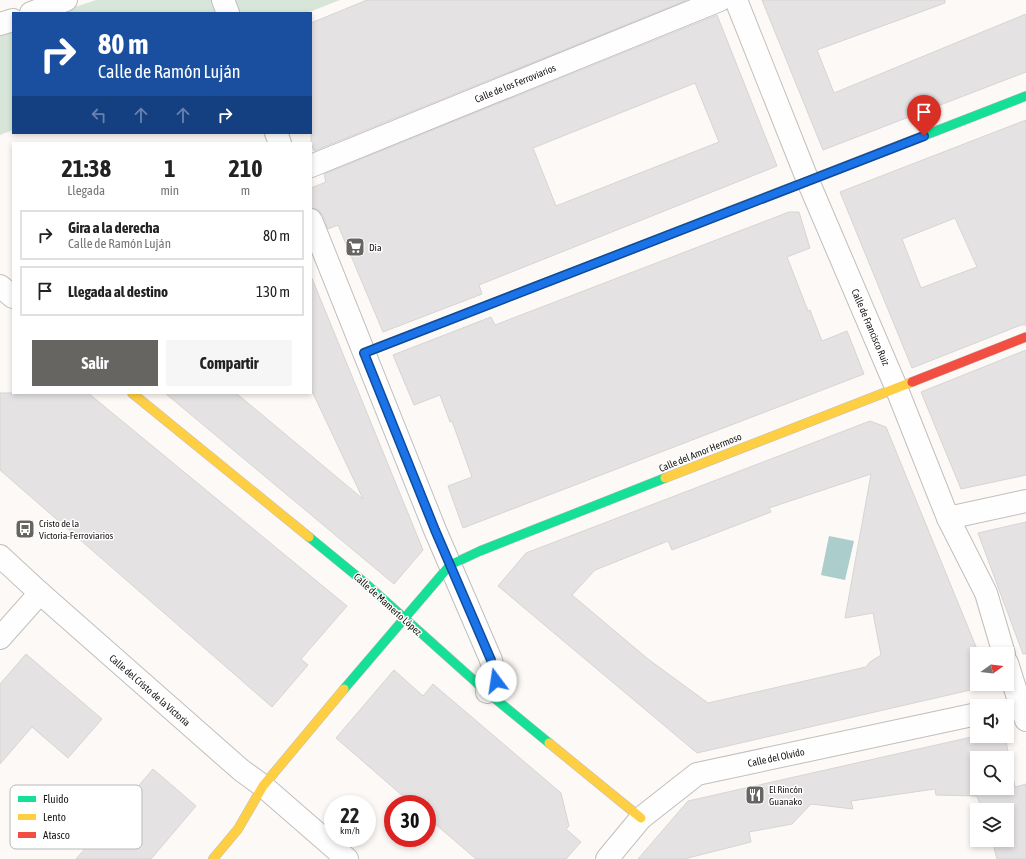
<!DOCTYPE html>
<html lang="es">
<meta charset="utf-8">
<style>
:root{--surface:#fff;--page:#f6f6f6;--text:#222;--muted:#767676;--line:#e0e0e0;--accent:#676562}
body{margin:0;font-family:"Asap Condensed",sans-serif;background:var(--page);color:var(--text);height:100vh;display:flex;flex-direction:column;font-size:15px;white-space:nowrap}
*{box-sizing:border-box;margin:0}
p{font-size:13px;color:var(--muted)}
.icon{flex:none;width:22px;height:22px;fill:none;stroke:currentColor;stroke-width:2;stroke-linecap:round;stroke-linejoin:round}
.map{position:relative;flex:1;overflow:hidden}
.drawer{position:absolute;left:12px;top:142px;width:300px;height:252px;display:flex;flex-direction:column;background:var(--surface);border-radius:0px;box-shadow:0 2px 6px #0003}
.drawer>*{flex:none}
.banner{position:absolute;left:12px;top:12px;width:300px;height:122px;border-radius:0px;box-shadow:0 2px 6px #0003;background:#1a4fa0;color:#fff;overflow:hidden}
.needle{width:26px;rotate:76deg}
.fabs{position:absolute;left:970px;top:647px;display:grid;gap:8px}
.fabs a{display:grid;place-items:center;width:44px;height:44px;border-radius:0px;background:var(--surface);box-shadow:0 2px 6px #0003;font-size:20px}
.speed{position:absolute;left:324px;top:795px;display:flex;gap:8px;font-size:20px;font-weight:700;text-align:center}
.speed>*{display:grid;place-content:center;width:52px;height:52px;border-radius:50%;background:var(--surface);box-shadow:0 2px 6px #0003;line-height:1}
.speed small{font-size:10px;font-weight:400}
.speed .limit{border:6px solid #d22;background:#fff;color:#111}
.pin{position:absolute;display:grid;place-items:center;width:34px;height:34px;color:#fff;margin:-41px -17px;border-radius:50% 50% 50% 0;rotate:-45deg;box-shadow:0 0 4px #0007}
.pin .icon{rotate:45deg}
.me{position:absolute;width:44px;margin:-22px;rotate:346deg;stroke-linejoin:round;filter:drop-shadow(0 0 3px #0008)}
.turn{display:flex;align-items:center;gap:14px;height:84px;padding:0 20px;font-size:18px}
.turn .icon{width:52px;height:52px;stroke-width:2.5}
.turn b{display:block;font-size:28px;line-height:34px}
.lanes{display:flex;align-items:center;height:38px;padding:0 20px;background:#0003;justify-content:center;gap:20px;direction:ltr}
.lanes .off{opacity:.35}
.eta{display:flex;justify-content:space-evenly;align-items:center;height:68px;text-align:center}
.eta b{font-size:24px;font-weight:700;line-height:28px}
.cta{display:flex;gap:8px;margin-top:auto;padding:8px 20px}
.cta a{flex:1;height:46px;border-radius:0px;background:var(--accent);color:#fff;font-size:16px;font-weight:700;line-height:46px;text-align:center}
.cta a+a{background:var(--page);color:var(--text)}
ul{padding:0;list-style:none}
li{display:flex;align-items:center;gap:12px;height:50px;margin:0 8px 6px;padding:0 12px;border:2px solid var(--line);border-radius:0px}
li div{flex:1}
li b{display:block;font-size:15px}
li em{font-style:normal}
.map>svg:first-child{display:block}
.green{fill:#d8e6d9}
.water{fill:#abcdcb}
.building{fill:#e4e2e2;stroke:#d7d5d4;fill-rule:evenodd}
.lines{fill:none;stroke-linecap:round;stroke-linejoin:round}
.street-casing{stroke:#c1bfbc;stroke-width:24}
.fast-casing{stroke:#c1bfbc;stroke-width:10}
.slow-casing{stroke:#c1bfbc;stroke-width:10}
.jam-casing{stroke:#c1bfbc;stroke-width:10}
.street{stroke:#fffefe;stroke-width:22}
.fast{stroke:#16e098;stroke-width:9}
.slow{stroke:#ffcf43;stroke-width:9}
.jam{stroke:#f24e42;stroke-width:9}
.route-casing{stroke:#114b97;stroke-width:10}
.route{stroke:#1a73e8;stroke-width:7}
.labels{text-anchor:middle;stroke-width:3;stroke-linejoin:round;paint-order:stroke}
.street-label{font-size:10px;fill:#171513;stroke:#fff}
.poi-label{font-size:10px;fill:#171513;stroke:#fff;text-anchor:start}
.key{fill:#fff;stroke:#b9b9b8;stroke-width:1}
.key-label{font-size:11px;fill:#171513}
</style>
<div class="map">
<svg width="1026" height="859" viewBox="0 0 1026 859">
<rect width="100%" height="100%" fill="#fcf9f6"/>
<g class="green">
<polygon points="96,0 340,0 307,13 57,13"/>
<polygon points="13,27 13,130 0,135 0,32"/>
</g>
<polygon class="water" points="829,536 854,541 845,580 821,575"/>
<g class="building">
<polygon points="367,0 687,0 314,151 311,143 311,23"/>
<polygon points="762,0 945,0 945,3 817,50 834,93 1026,14 1026,72 823,150"/>
<path d="M717,15L777,166L479,285L482,294L383,332L338,225L328,229L323,215L319,210L311,208V188L326,182L324,174ZM695,83L719,142L556,206L533,148Z"/>
<path d="M1026,120V325H1021L912,368L840,192ZM955,218L977,267L921,288L902,239Z"/>
<polygon points="789,212 799,212 810,248 787,257 808,311 810,310 822,341 847,331 864,374 463,528 448,486 472,477 452,421 450,422 440,395 414,405 393,355 491,317 495,325"/>
<polygon points="311,276 423,550 394,584 165,393 236,393 363,499 311,389"/>
<polygon points="1026,350 1026,475 961,489 921,392"/>
<polygon points="0,393 88,393 347,606 301,659 308,665 272,707 0,470"/>
<path d="M870,421L886,427L979,654H977V684H991L992,685L697,753L498,586L526,553ZM871,474L845,618L873,613L881,655L870,662L866,667L708,703L648,659L572,595L595,570L668,541L672,550L771,512L769,508Z"/>
<polygon points="1026,522 1026,654 1023,654 978,533"/>
<polygon points="26,654 102,719 68,758 32,727 0,764 0,684"/>
<polygon points="394,670 423,696 433,684 561,793 569,826 566,829 581,842 566,859 476,859 427,817 427,804 412,804 336,738"/>
<path d="M976,736H1005L1015,787L1026,784V859H997L992,840H1007V810H982L977,796L936,795L935,789L851,801L853,809L811,804L792,824L749,832L751,842L684,859H638L688,801ZM977,758H1007V788H977Z"/>
<polygon points="153,769 196,806 151,859 76,859"/>
</g>
<g class="lines">
<g class="street-casing">
<g id="street">
<polyline points="223,0 228,13"/>
<polyline points="736,0 808,181 896,387 948,518 986,593 1004,654"/>
<polyline points="31,13 66,0"/>
<polyline points="0,24 13,20"/>
<polyline points="276,133 280,143"/>
<polyline points="311,166 720,0"/>
<polyline points="311,220 435,530 491,660 496,681 487,692"/>
<polyline points="0,286 13,297"/>
<polyline points="948,518 1026,501"/>
<polyline points="0,556 40,593 241,770 263,786 347,859"/>
<polyline points="0,638 40,593"/>
<polyline points="1007,663 1020,704 1026,720"/>
<polyline points="607,859 641,818 697,774 977,714"/>
</g>
</g>
<g class="fast-casing">
<g id="fast">
<polyline points="900,145 1026,96"/>
<polyline points="364,353 730,211"/>
<polyline points="309,537 364,582 487,692 549,743"/>
<polyline points="344,689 450,565 480,551 665,478"/>
</g>
</g>
<g class="slow-casing">
<g id="slow">
<polyline points="730,211 900,145"/>
<polyline points="132,393 309,537"/>
<polyline points="665,478 912,382"/>
<polyline points="549,743 641,818"/>
<polyline points="213,859 238,829 263,786 344,689"/>
</g>
</g>
<g class="jam-casing">
<polyline id="jam" points="912,382 1026,337"/>
</g>
<use href="#street" class="street"/>
<use href="#fast" class="fast"/>
<use href="#slow" class="slow"/>
<use href="#jam" class="jam"/>
</g>
<g class="lines">
<g class="route-casing">
<polyline id="route" points="496,681 491,660 435,530 364,353 924,136"/>
</g>
<use href="#route" class="route"/>
</g>
<defs>
<g id="supermarket-square" transform="scale(1)"><rect x="-9" y="-9" width="18" height="18" rx="4" fill="#676562" stroke="#fff"/><path d="M-6-5.5h2.5l.6 2H6L4.5 2H-2.5L-4.4-4H-6ZM-1.5 3.2a1.3 1.3 0 1 0 .1 0ZM3 3.2a1.3 1.3 0 1 0 .1 0Z" fill="#fff"/></g>
<g id="bus-square" transform="scale(1)"><rect x="-9" y="-9" width="18" height="18" rx="4" fill="#676562" stroke="#fff"/><path d="M-5-6H5V4H4V6H2V4H-2V6H-4V4H-5ZM-3.5-4V0h7V-4ZM-3.5 1.2v1.5H-2V1.2ZM2 1.2v1.5H3.5V1.2Z" fill="#fff"/></g>
<g id="restaurant-square" transform="scale(1)"><rect x="-9" y="-9" width="18" height="18" rx="4" fill="#676562" stroke="#fff"/><path d="M-5-6h1v4h1v-4h1v4h1v-4h1v5L-1.5 .5V6h-2V.5L-5-1ZM5-6V6H3V1.5H1.5Q1.5-4 5-6Z" fill="#fff"/></g>
</defs>
<g fill-rule="evenodd">
<use href="#supermarket-square" x="355" y="247"/>
<use href="#bus-square" x="25" y="529"/>
<use href="#restaurant-square" x="755" y="795"/>
</g>
<g class="labels">
<g class="street-label">
<text transform="translate(515 83) rotate(-22)" y="4">Calle de los Ferroviarios</text>
<text transform="translate(871 327) rotate(67)" y="4">Calle de Francisco Ruiz</text>
<text transform="translate(700 452) rotate(-22)" y="4">Calle del Amor Hermoso</text>
<text transform="translate(388 604) rotate(42)" y="4">Calle de Mamerto López</text>
<text transform="translate(150 690) rotate(41)" y="4">Calle del Cristo de la Victoria</text>
<text transform="translate(776 757) rotate(-12)" y="4">Calle del Olvido</text>
</g>
<g class="poi-label">
<text x="369" y="251">Dia</text>
<text x="39" y="527">Cristo de la<tspan x="39" dy="12">Victoria-Ferroviarios</tspan></text>
<text x="769" y="793">El Rincón<tspan x="769" dy="12">Guanako</tspan></text>
</g>
</g>
<rect x="10" y="785" width="132" height="64" rx="6" class="key"/>
<rect x="18" y="796" width="18" height="6" fill="#16e098"/>
<rect x="18" y="814" width="18" height="6" fill="#ffcf43"/>
<rect x="18" y="832" width="18" height="6" fill="#f24e42"/>
<g class="key-label">
<text x="43" y="803">Fluido</text>
<text x="43" y="821">Lento</text>
<text x="43" y="839">Atasco</text>
</g>
</svg>
<div class="fabs">
<a><svg class="needle" viewBox="-14 -14 28 28"><path d="M0-13l5 13h-10z" fill="#e53935"/><path d="M0 13l5-13h-10z" fill="#767676"/></svg></a>
<a><svg class="icon" aria-label="sound" viewBox="0 0 24 24"><path d="M4 9h4l5-4v14l-5-4H4zM17 9q2 3 0 6"/></svg></a>
<a><svg class="icon" aria-label="search" viewBox="0 0 24 24"><circle cx="10" cy="10" r="6"/><path d="M15 15l6 6"/></svg></a>
<a><svg class="icon" aria-label="layers" viewBox="0 0 24 24"><path d="M12 4l9 5-9 5-9-5zM3 14l9 5 9-5"/></svg></a>
</div>
<div class="speed"><div>22<small>km/h</small></div><div class="limit">30</div></div>
<div class="pin" style="left:924px;top:136px;background:#d93025"><svg class="icon" aria-label="arrive" viewBox="0 0 24 24"><path d="M6 21V4h12l-3 4 3 4H6"/></svg></div>
<svg class="me" style="left:496px;top:681px" viewBox="-20 -20 40 40"><circle r="19" fill="#fff"/><path d="M0-13L10 11 0 6-10 11z" fill="#1a73e8"/></svg>
<div class="banner">
<div class="turn"><svg class="icon" aria-label="right" viewBox="0 0 24 24"><path d="M7 20v-9h11M14 6l5 5-5 5"/></svg><div><b>80 m</b>Calle de Ramón Luján</div></div>
<div class="lanes"><svg class="icon off" aria-label="left" viewBox="0 0 24 24"><path d="M17 20v-9H6M10 6l-5 5 5 5"/></svg><svg class="icon off" aria-label="ahead" viewBox="0 0 24 24"><path d="M12 20V5M6 11l6-6 6 6"/></svg><svg class="icon off" aria-label="ahead" viewBox="0 0 24 24"><path d="M12 20V5M6 11l6-6 6 6"/></svg><svg class="icon" aria-label="right" viewBox="0 0 24 24"><path d="M7 20v-9h11M14 6l5 5-5 5"/></svg></div>
</div>
<section class="drawer">
<div class="eta">
<div><b>21:38</b><p>Llegada</p></div>
<div><b>1</b><p>min</p></div>
<div><b>210</b><p>m</p></div>
</div>
<ul>
<li><svg class="icon" aria-label="right" viewBox="0 0 24 24"><path d="M7 20v-9h11M14 6l5 5-5 5"/></svg><div><b>Gira a la derecha</b><p>Calle de Ramón Luján</p></div><em>80 m</em></li>
<li><svg class="icon" aria-label="arrive" viewBox="0 0 24 24"><path d="M6 21V4h12l-3 4 3 4H6"/></svg><div><b>Llegada al destino</b></div><em>130 m</em></li>
</ul>
<div class="cta"><a>Salir</a><a>Compartir</a></div>
</section>
</div>
